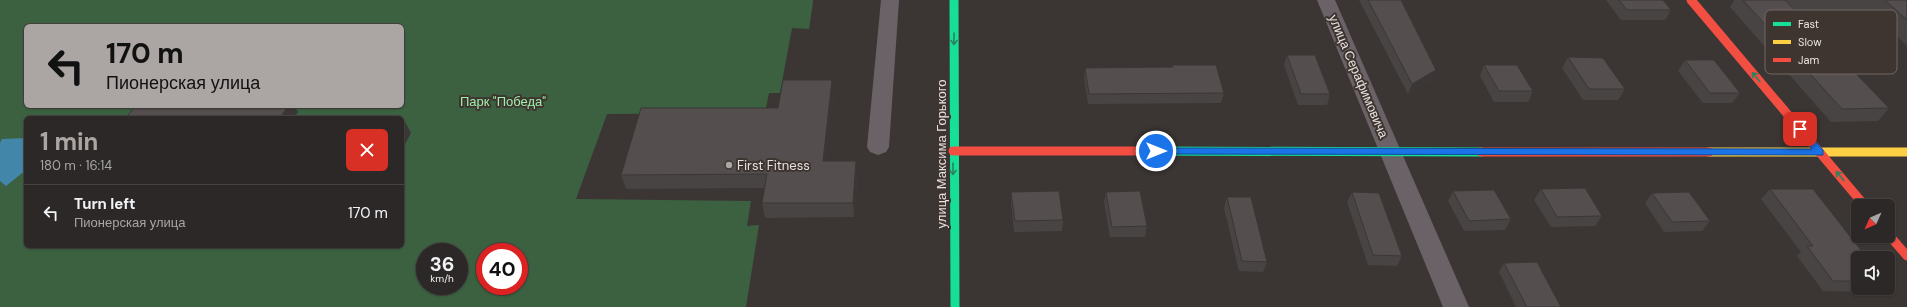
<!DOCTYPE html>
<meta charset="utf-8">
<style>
:root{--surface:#2c2827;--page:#383433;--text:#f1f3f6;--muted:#a6a6a7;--line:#484444;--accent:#aba5a3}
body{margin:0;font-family:"DM Sans",sans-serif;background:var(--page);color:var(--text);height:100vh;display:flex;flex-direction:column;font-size:15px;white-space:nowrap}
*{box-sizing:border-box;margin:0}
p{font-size:13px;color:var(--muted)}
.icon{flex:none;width:22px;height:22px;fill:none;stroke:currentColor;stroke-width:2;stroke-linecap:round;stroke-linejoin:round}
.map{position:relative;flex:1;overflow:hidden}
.details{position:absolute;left:24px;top:116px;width:380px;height:132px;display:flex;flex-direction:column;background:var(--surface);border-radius:6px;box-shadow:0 1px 3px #0004,0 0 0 1px var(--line)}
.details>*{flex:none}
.guide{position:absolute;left:24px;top:24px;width:380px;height:84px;border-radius:6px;box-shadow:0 1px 3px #0004,0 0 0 1px var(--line);background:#aba5a3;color:#111;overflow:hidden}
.needle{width:26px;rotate:225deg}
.tools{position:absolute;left:1851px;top:199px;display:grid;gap:8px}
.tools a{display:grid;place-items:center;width:44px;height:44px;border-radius:6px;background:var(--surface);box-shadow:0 1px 3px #0004,0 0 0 1px var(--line);font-size:20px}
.speed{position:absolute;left:416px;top:243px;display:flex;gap:8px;font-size:20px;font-weight:700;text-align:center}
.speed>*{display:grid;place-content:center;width:52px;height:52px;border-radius:50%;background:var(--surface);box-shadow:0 1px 3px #0004,0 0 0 1px var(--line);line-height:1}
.speed small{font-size:10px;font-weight:400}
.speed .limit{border:6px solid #d22;background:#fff;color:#111}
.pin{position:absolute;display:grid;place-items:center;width:34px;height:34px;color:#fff;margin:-17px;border-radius:8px;box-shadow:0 2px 6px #0006}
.me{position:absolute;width:44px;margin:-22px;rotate:90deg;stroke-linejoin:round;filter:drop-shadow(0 0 3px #0008)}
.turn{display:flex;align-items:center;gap:14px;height:84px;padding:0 16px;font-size:18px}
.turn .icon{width:52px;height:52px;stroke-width:2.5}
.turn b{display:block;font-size:28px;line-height:34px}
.round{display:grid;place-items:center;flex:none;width:42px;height:42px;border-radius:6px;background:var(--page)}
.headline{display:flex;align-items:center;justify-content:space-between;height:68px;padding:0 16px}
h1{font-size:24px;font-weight:700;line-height:30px;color:var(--accent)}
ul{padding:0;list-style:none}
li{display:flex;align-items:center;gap:12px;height:56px;padding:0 16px;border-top:1px solid var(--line)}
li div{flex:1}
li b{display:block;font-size:15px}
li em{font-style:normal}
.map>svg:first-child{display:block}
.green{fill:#3b6141;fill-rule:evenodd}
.water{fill:#4286aa}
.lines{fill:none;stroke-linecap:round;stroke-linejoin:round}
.street{fill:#6b6268;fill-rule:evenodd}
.fast{stroke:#16e098;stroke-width:9}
.slow{stroke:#ffcf43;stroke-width:9}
.jam{stroke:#f24e42;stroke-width:9}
.wall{fill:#484443}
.shaded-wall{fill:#3b3737}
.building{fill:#544f4e;stroke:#3b3737}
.oneway{stroke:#2c825f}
.route{fill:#1a73e8;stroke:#114b97}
.poi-dot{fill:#aba5a3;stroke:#3e3531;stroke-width:1.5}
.labels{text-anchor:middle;stroke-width:4;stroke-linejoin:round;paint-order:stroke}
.street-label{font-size:13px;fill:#e7e1df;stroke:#3e3531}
.park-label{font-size:13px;fill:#9df0aa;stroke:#3e3531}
.poi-label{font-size:13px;fill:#e7e1df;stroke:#3e3531;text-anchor:start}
.key{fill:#3e3531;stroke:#716965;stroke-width:1}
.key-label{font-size:11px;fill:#e7e1df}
</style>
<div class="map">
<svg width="1907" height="307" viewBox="0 0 1907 307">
<rect width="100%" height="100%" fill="#3b3634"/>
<path class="green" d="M0,0H813V2L809,29L792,28L780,93H769L765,113L607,114L576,199L751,201L747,226L759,225L746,307H0ZM26,26H402V106H26ZM26,118H402V246H26ZM425,252H459V286H425ZM485,252H519V286H485Z"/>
<polygon class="water" points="26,138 26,170 6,186 0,181 0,143 2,139"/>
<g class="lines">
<g class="street">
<polygon points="881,0 899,0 889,147 886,152 878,155 870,152 867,147"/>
<polygon points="1317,0 1335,0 1469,307 1443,307"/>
</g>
<g class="fast">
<polyline points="954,0 955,307"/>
<polyline points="1146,151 1481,152"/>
</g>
<polyline class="slow" points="1709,152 1907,152"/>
<g class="jam">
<polyline points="1691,0 1865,206"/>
<polyline points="953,151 1146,151"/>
<polyline points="1481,152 1709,152"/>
<polyline points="1888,234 1907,256"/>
</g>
</g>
<g class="wall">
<polygon points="1359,0 1401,0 1432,80 1408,94"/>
<polygon points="1606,0 1663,0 1671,10 1665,20 1621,20"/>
<polygon points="1734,0 1907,0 1907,46 1874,13 1798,13 1889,108 1878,121 1831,122 1730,7"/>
<polygon points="1287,55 1330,94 1327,105 1298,105 1284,65"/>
<polygon points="1568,57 1625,89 1618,100 1583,100 1562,68"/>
<polygon points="1685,60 1740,93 1732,103 1703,103 1678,71"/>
<polygon points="1172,65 1224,93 1221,103 1088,104 1084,78 1085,68 1172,67"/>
<polygon points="1484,65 1533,91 1528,102 1494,102 1480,76"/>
<polygon points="834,94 826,161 858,175 854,217 765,218 762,203 765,188 626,189 621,175"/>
<polygon points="1541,189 1602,216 1595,226 1551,227 1534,200"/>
<polygon points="1770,189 1858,258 1858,288 1879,288 1875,292 1823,291 1797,256 1801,252 1761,199"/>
<polygon points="1453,191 1511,219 1505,230 1464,231 1448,201"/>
<polygon points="1011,192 1063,220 1062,231 1014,232 1011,202"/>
<polygon points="1106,192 1147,226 1145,237 1110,237 1104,202"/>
<polygon points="1352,192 1402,256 1397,266 1368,265 1347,202"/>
<polygon points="1652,193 1710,221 1702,231 1664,232 1645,203"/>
<polygon points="1227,197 1267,262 1263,272 1239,271 1224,208"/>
<polygon points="1504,263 1561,307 1516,307 1499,272"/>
</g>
<g class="shaded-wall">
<polygon points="1436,70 1432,80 1408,94 1412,84"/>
<polygon points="832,80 834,94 825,175 823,161"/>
<polygon points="288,106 294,106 298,112 294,118 280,118"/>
<polygon points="405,122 411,133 402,150 402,127"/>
<polygon points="856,161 858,175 854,217 853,203"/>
</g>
<g class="building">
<polygon points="1368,0 1401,0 1436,70 1412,84"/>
<polygon points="1619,0 1663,0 1671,10 1627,10"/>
<polygon points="1743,0 1785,0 1889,108 1842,109"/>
<polygon points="1885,0 1907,0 1907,20"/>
<polygon points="1287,55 1315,55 1330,94 1301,94"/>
<polygon points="1568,57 1603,58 1625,89 1589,89"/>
<polygon points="1685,60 1714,60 1740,93 1710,93"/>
<polygon points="1172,65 1216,65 1224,93 1089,94 1085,68 1173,67"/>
<polygon points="1484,65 1517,65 1533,91 1499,91"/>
<polygon points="783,80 832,80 823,161 856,161 853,203 762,203 767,174 621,175 641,108 778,108"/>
<polygon points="135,106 288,106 280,118 126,118"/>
<polygon points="402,122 405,122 402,127"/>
<polygon points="1585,188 1602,216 1557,217 1541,189"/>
<polygon points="1770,189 1813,189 1867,258 1858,258 1858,281 1833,281 1807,246 1813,246"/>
<polygon points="1494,190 1511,219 1469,221 1453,191"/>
<polygon points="1059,191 1063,220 1015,221 1011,192"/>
<polygon points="1140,191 1147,226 1112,227 1106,192"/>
<polygon points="1352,192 1379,193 1402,256 1373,255"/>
<polygon points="1689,192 1710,221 1672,222 1652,193"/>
<polygon points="1227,197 1251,197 1267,262 1242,261"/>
<polygon points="1537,262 1561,307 1527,307 1504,263"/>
</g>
<defs><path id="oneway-shaft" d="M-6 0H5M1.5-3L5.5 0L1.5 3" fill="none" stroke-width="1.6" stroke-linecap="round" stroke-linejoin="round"/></defs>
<g class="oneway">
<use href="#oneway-shaft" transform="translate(954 39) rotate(90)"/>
<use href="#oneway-shaft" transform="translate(1756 77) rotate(-130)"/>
<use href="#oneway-shaft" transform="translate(953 169) rotate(90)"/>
<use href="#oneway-shaft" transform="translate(1840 176) rotate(-130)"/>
</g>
<polygon class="route" points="1800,126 1803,127 1823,150 1823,155 1156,154 1152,151 1156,148 1812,149 1796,129"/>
<circle class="poi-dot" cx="729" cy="165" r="4"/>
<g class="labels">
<g class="street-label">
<text transform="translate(1359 76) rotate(67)" y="5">улица Серафимовича</text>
<text transform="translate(941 154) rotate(-90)" y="5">улица Максима Горького</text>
</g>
<g class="park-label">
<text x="503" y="106">Парк "Победа"</text>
</g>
<g class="poi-label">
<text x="737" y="170">First Fitness</text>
</g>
</g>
<rect x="1765" y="10" width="132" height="64" rx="6" class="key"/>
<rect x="1773" y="22" width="18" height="4" fill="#16e098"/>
<rect x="1773" y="40" width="18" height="4" fill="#ffcf43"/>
<rect x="1773" y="58" width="18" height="4" fill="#f24e42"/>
<g class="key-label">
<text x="1798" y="28">Fast</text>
<text x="1798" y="46">Slow</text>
<text x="1798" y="64">Jam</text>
</g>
</svg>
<div class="tools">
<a><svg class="needle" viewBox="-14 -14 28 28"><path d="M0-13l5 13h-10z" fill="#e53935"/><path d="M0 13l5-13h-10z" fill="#a6a6a7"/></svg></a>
<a><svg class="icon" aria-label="sound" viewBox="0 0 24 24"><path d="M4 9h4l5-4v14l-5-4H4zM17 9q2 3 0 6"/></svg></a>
</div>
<div class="speed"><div>36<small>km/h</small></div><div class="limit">40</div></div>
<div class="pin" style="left:1800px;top:129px;background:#d93025"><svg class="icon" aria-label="arrive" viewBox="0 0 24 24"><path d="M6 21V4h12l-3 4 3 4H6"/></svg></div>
<svg class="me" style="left:1156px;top:151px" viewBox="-20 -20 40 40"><circle r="17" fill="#1a73e8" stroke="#fff" stroke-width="3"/><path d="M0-11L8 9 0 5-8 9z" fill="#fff"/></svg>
<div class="guide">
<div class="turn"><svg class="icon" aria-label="left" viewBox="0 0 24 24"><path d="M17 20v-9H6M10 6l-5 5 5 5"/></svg><div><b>170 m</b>Пионерская улица</div></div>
</div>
<section class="details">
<div class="headline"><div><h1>1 min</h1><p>180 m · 16:14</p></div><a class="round" style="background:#d93025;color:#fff"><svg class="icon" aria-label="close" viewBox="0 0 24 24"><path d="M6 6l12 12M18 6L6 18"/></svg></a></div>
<ul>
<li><svg class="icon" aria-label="left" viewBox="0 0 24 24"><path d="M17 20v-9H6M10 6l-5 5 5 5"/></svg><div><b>Turn left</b><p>Пионерская улица</p></div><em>170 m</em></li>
</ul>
</section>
</div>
